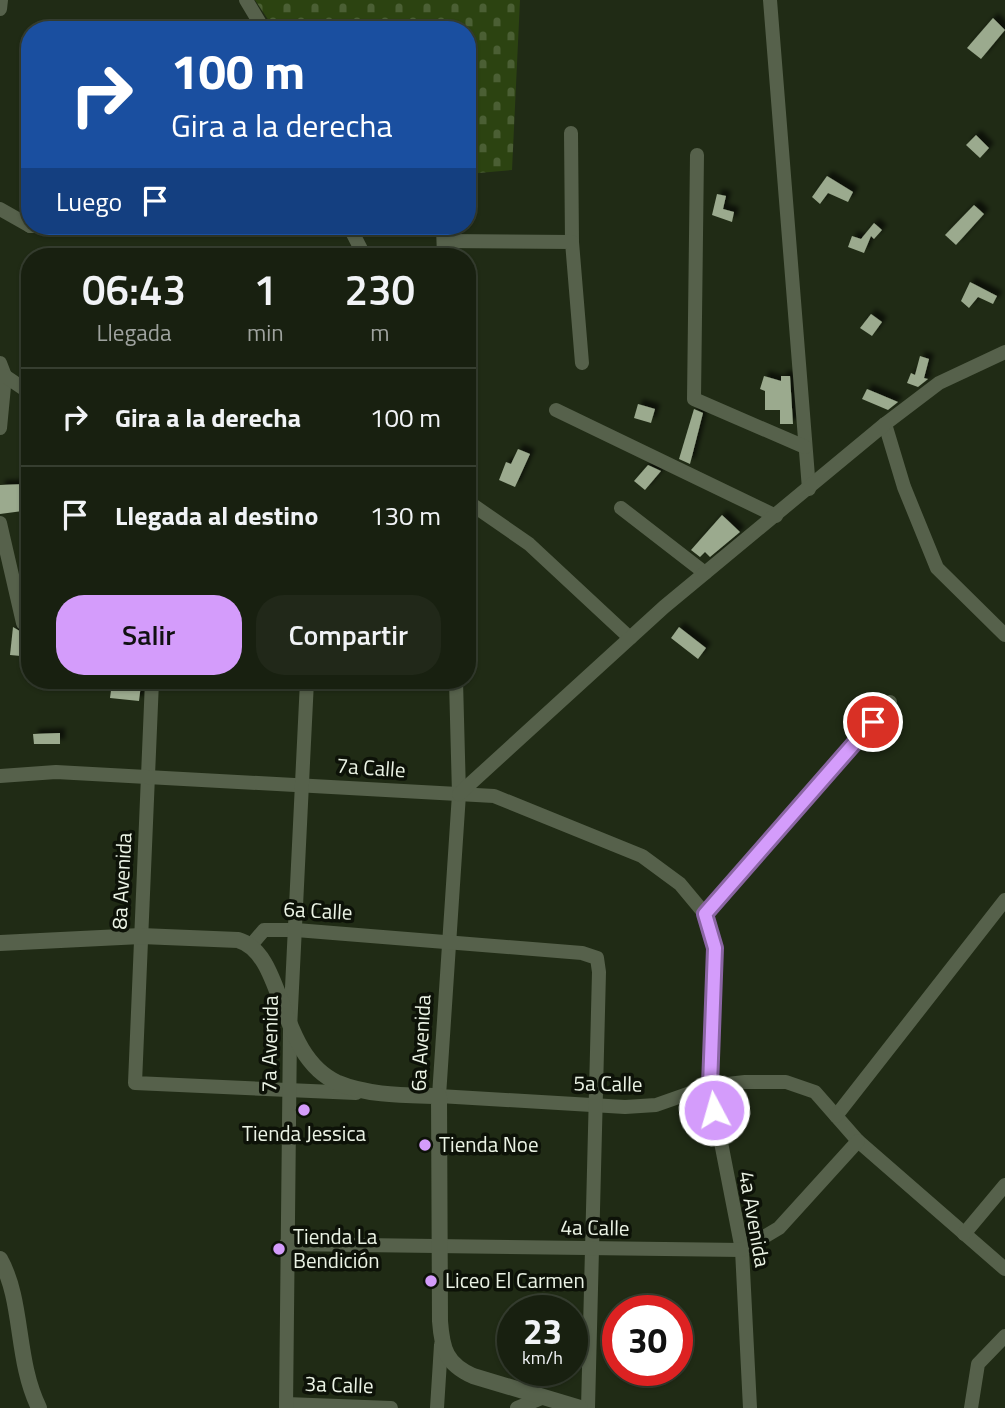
<!DOCTYPE html>
<html lang="es">
<meta charset="utf-8">
<style>
:root{--surface:#182010;--page:#212819;--text:#f1f3f6;--muted:#9fa39f;--line:#363e30;--accent:#d49cfb}
body{margin:0;font-family:"Titillium Web",sans-serif;background:var(--page);color:var(--text);height:100vh;display:flex;flex-direction:column;font-size:26px;white-space:nowrap}
*{box-sizing:border-box;margin:0}
p{font-size:23px;color:var(--muted)}
.icon{flex:none;width:38px;height:38px;fill:none;stroke:currentColor;stroke-width:2;stroke-linecap:round;stroke-linejoin:round}
.map{position:relative;flex:1;overflow:hidden}
.side{position:absolute;left:21px;top:248px;width:455px;height:441px;display:flex;flex-direction:column;background:var(--surface);border-radius:28px;box-shadow:0 2px 5px #0004,0 0 0 2px var(--line)}
.side>*{flex:none}
.top-card{position:absolute;left:21px;top:21px;width:455px;height:214px;border-radius:28px;box-shadow:0 2px 5px #0004,0 0 0 2px var(--line);background:#1a4fa0;color:#fff;overflow:hidden}
.speed{position:absolute;left:497px;top:1295px;display:flex;gap:14px;font-size:35px;font-weight:700;text-align:center}
.speed>*{display:grid;place-content:center;width:91px;height:91px;border-radius:50%;background:var(--surface);box-shadow:0 2px 5px #0004,0 0 0 2px var(--line);line-height:1}
.speed small{font-size:18px;font-weight:400}
.speed .limit{border:10px solid #d22;background:#fff;color:#111}
.pin{position:absolute;display:grid;place-items:center;width:60px;height:60px;color:#fff;margin:-30px;border:4px solid #fff;border-radius:50%;box-shadow:0 2px 7px #0007}
.me{position:absolute;width:77px;margin:-38px;rotate:354deg;stroke-linejoin:round;filter:drop-shadow(0 0 5px #0008)}
.turn{display:flex;align-items:center;gap:24px;height:147px;padding:0 35px;font-size:32px}
.turn .icon{width:91px;height:91px;stroke-width:2.5}
.turn b{display:block;font-size:49px;line-height:60px}
.then{display:flex;align-items:center;height:66px;padding:0 35px;background:#0003;gap:14px;font-size:26px}
.eta{display:flex;justify-content:space-evenly;align-items:center;height:119px;text-align:center}
.eta b{font-size:42px;font-weight:600;line-height:49px}
.primary-button{display:flex;gap:14px;margin-top:auto;padding:14px 35px}
.primary-button a{flex:1;height:80px;border-radius:28px;background:var(--accent);color:#111;font-size:28px;font-weight:600;line-height:80px;text-align:center}
.primary-button a+a{background:var(--page);color:var(--text)}
ul{padding:0;list-style:none}
li{display:flex;align-items:center;gap:21px;height:98px;padding:0 35px;border-top:2px solid var(--line)}
li div{flex:1}
li b{display:block;font-size:26px}
li em{font-style:normal}
.map>svg:first-child{display:block}
.cemetery{fill:url(#cemetery-stones)}
.building{fill:#9baa8e;filter:url(#shadow)}
.lines{fill:none;stroke-linecap:round;stroke-linejoin:round}
.minor{stroke:#56614b;stroke-width:14}
.tertiary{stroke:#56614b;stroke-width:16}
.route-casing{stroke:#8a65a3;stroke-width:18}
.route{stroke:#d49cfb;stroke-width:12}
.poi-dot{fill:#d49cfb;stroke:#0d1208;stroke-width:2.5}
.labels{text-anchor:middle;stroke-width:7;stroke-linejoin:round;paint-order:stroke}
.street-label{font-size:21px;fill:#ebf3e5;stroke:#0d1208}
.poi-label{font-size:21px;fill:#ebf3e5;stroke:#0d1208;text-anchor:start}
</style>
<div class="map">
<svg width="1005" height="1408" viewBox="0 0 1005 1408">
<defs>
<pattern id="cemetery-stones" width="16" height="16" patternUnits="userSpaceOnUse" patternTransform="scale(1.75)"><rect width="16" height="16" fill="#2c4311"/><path d="M2 7V4a2 2 0 0 1 4 0v3zM10 15v-3a2 2 0 0 1 4 0v3z" fill="#4b5f34"/></pattern>
<filter id="shadow"><feDropShadow dx="5" dy="-5" stdDeviation="2" flood-color="#0009"/></filter>
</defs>
<rect width="100%" height="100%" fill="#202b15"/>
<polygon class="cemetery" points="255,0 520,0 512,170 467,174 467,30 275,30"/>
<g class="building">
<polygon points="993,18 1005,30 981,59 967,48"/>
<polygon points="976,135 989,148 980,158 966,145"/>
<polygon points="827,176 853,192 848,202 828,193 820,204 812,197"/>
<polygon points="717,194 726,196 723,209 734,212 732,222 712,215"/>
<polygon points="974,205 984,214 956,245 945,235"/>
<polygon points="874,223 882,230 874,239 871,236 864,253 848,247 852,236 861,239"/>
<polygon points="970,282 997,296 993,304 978,297 969,308 961,301"/>
<polygon points="871,314 882,322 872,336 860,328"/>
<polygon points="920,356 929,359 924,378 928,379 918,387 907,383 911,373 915,375"/>
<polygon points="764,376 781,381 781,376 790,376 793,424 780,424 780,410 765,410 765,391 760,389"/>
<polygon points="867,389 898,402 888,410 862,399"/>
<polygon points="638,404 655,409 651,423 634,418"/>
<polygon points="694,409 703,413 690,464 679,459"/>
<polygon points="518,449 530,454 515,487 499,480 506,462 511,464"/>
<polygon points="648,465 661,471 645,490 634,481"/>
<polygon points="27,484 30,510 0,514 0,485"/>
<polygon points="722,515 740,532 710,557 705,552 700,557 691,550"/>
<polygon points="13,627 23,633 21,656 10,655"/>
<polygon points="679,627 706,648 698,659 671,638"/>
<polygon points="128,682 141,684 139,701 110,698 112,683 128,685"/>
<polygon points="60,733 60,744 34,744 33,734"/>
</g>
<g class="lines">
<g class="minor">
<polyline points="246,0 264,30"/>
<polyline points="770,0 809,489"/>
<polyline points="0,9 1,0"/>
<polyline points="571,133 572,242"/>
<polyline points="697,155 694,399 805,447"/>
<polyline points="0,209 30,226"/>
<polyline points="30,226 81,226"/>
<polyline points="349,226 365,257"/>
<polyline points="443,226 444,257"/>
<polyline points="444,241 572,242 582,363"/>
<polyline points="0,363 5,376 0,428"/>
<polyline points="0,376 5,376 30,393"/>
<polyline points="556,410 776,516"/>
<polyline points="885,424 904,487 937,568 1005,635"/>
<polyline points="467,501 529,544 630,638"/>
<polyline points="621,508 705,573"/>
<polyline points="0,523 23,623 30,624"/>
<polyline points="152,681 135,1083 356,1093"/>
<polyline points="456,681 459,794 439,1096 625,1107 656,1105 710,1086 745,1082 786,1082 815,1092 858,1141 1005,1269"/>
<polyline points="0,776 56,772 494,796 642,856 680,884 705,914 715,948 710,1086 742,1250 750,1408"/>
<polyline points="459,794 664,607 885,424 939,383 1005,352"/>
<polyline points="705,914 890,702"/>
<polyline points="252,944 264,930 296,930 582,953 597,958 599,972 588,1408"/>
<polyline points="836,1116 1005,900"/>
<polyline points="964,1234 1005,1185"/>
<polyline points="286,1244 742,1250 779,1228 858,1141"/>
<polyline points="286,1404 391,1408"/>
<polyline points="286,1408 290,1029 307,681"/>
<polyline points="437,1408 441,1345"/>
<polyline points="517,1408 544,1397"/>
<polyline points="971,1408 978,1364 1005,1336"/>
</g>
<g class="tertiary">
<path d="M0,943L141,936L238,940C286,954 276,1055 338,1083C369,1096 407,1095 439,1096L440,1321C442,1349 446,1364 473,1376L580,1408"/>
<path d="M0,1259C24,1302 15,1359 39,1408"/>
</g>
</g>
<g class="lines">
<g class="route-casing">
<polyline id="route" points="714,1110 710,1086 715,948 705,914 873,722"/>
</g>
<use href="#route" class="route"/>
</g>
<g class="poi-dot">
<circle cx="304" cy="1110" r="7"/>
<circle cx="425" cy="1145" r="7"/>
<circle cx="279" cy="1249" r="7"/>
<circle cx="431" cy="1281" r="7"/>
</g>
<g class="labels">
<g class="street-label">
<text transform="translate(371 768) rotate(4)" y="7">7a Calle</text>
<text transform="translate(122 881) rotate(-87)" y="7">8a Avenida</text>
<text transform="translate(318 911) rotate(3)" y="7">6a Calle</text>
<text transform="translate(421 1043) rotate(-87)" y="7">6a Avenida</text>
<text transform="translate(270 1044) rotate(-89)" y="7">7a Avenida</text>
<text transform="translate(608 1084) rotate(1)" y="7">5a Calle</text>
<text transform="translate(754 1219) rotate(80)" y="7">4a Avenida</text>
<text transform="translate(595 1228) rotate(1)" y="7">4a Calle</text>
<text transform="translate(339 1385) rotate(2)" y="7">3a Calle</text>
</g>
<g class="poi-label">
<text x="304" y="1141" text-anchor="middle">Tienda Jessica</text>
<text x="439" y="1152">Tienda Noe</text>
<text x="293" y="1244">Tienda La<tspan x="293" dy="24">Bendición</tspan></text>
<text x="445" y="1288">Liceo El Carmen</text>
</g>
</g>
</svg>
<div class="speed"><div>23<small>km/h</small></div><div class="limit">30</div></div>
<div class="pin" style="left:873px;top:722px;background:#d93025"><svg class="icon" aria-label="arrive" viewBox="0 0 24 24"><path d="M6 21V4h12l-3 4 3 4H6"/></svg></div>
<svg class="me" style="left:714px;top:1110px" viewBox="-20 -20 40 40"><circle r="17" fill="#d49cfb" stroke="#fff" stroke-width="3"/><path d="M0-11L8 9 0 5-8 9z" fill="#fff"/></svg>
<div class="top-card">
<div class="turn"><svg class="icon" aria-label="right" viewBox="0 0 24 24"><path d="M7 20v-9h11M14 6l5 5-5 5"/></svg><div><b>100 m</b>Gira a la derecha</div></div>
<div class="then">Luego<svg class="icon" aria-label="arrive" viewBox="0 0 24 24"><path d="M6 21V4h12l-3 4 3 4H6"/></svg></div>
</div>
<section class="side">
<div class="eta">
<div><b>06:43</b><p>Llegada</p></div>
<div><b>1</b><p>min</p></div>
<div><b>230</b><p>m</p></div>
</div>
<ul>
<li><svg class="icon" aria-label="right" viewBox="0 0 24 24"><path d="M7 20v-9h11M14 6l5 5-5 5"/></svg><div><b>Gira a la derecha</b></div><em>100 m</em></li>
<li><svg class="icon" aria-label="arrive" viewBox="0 0 24 24"><path d="M6 21V4h12l-3 4 3 4H6"/></svg><div><b>Llegada al destino</b></div><em>130 m</em></li>
</ul>
<div class="primary-button"><a>Salir</a><a>Compartir</a></div>
</section>
</div>
